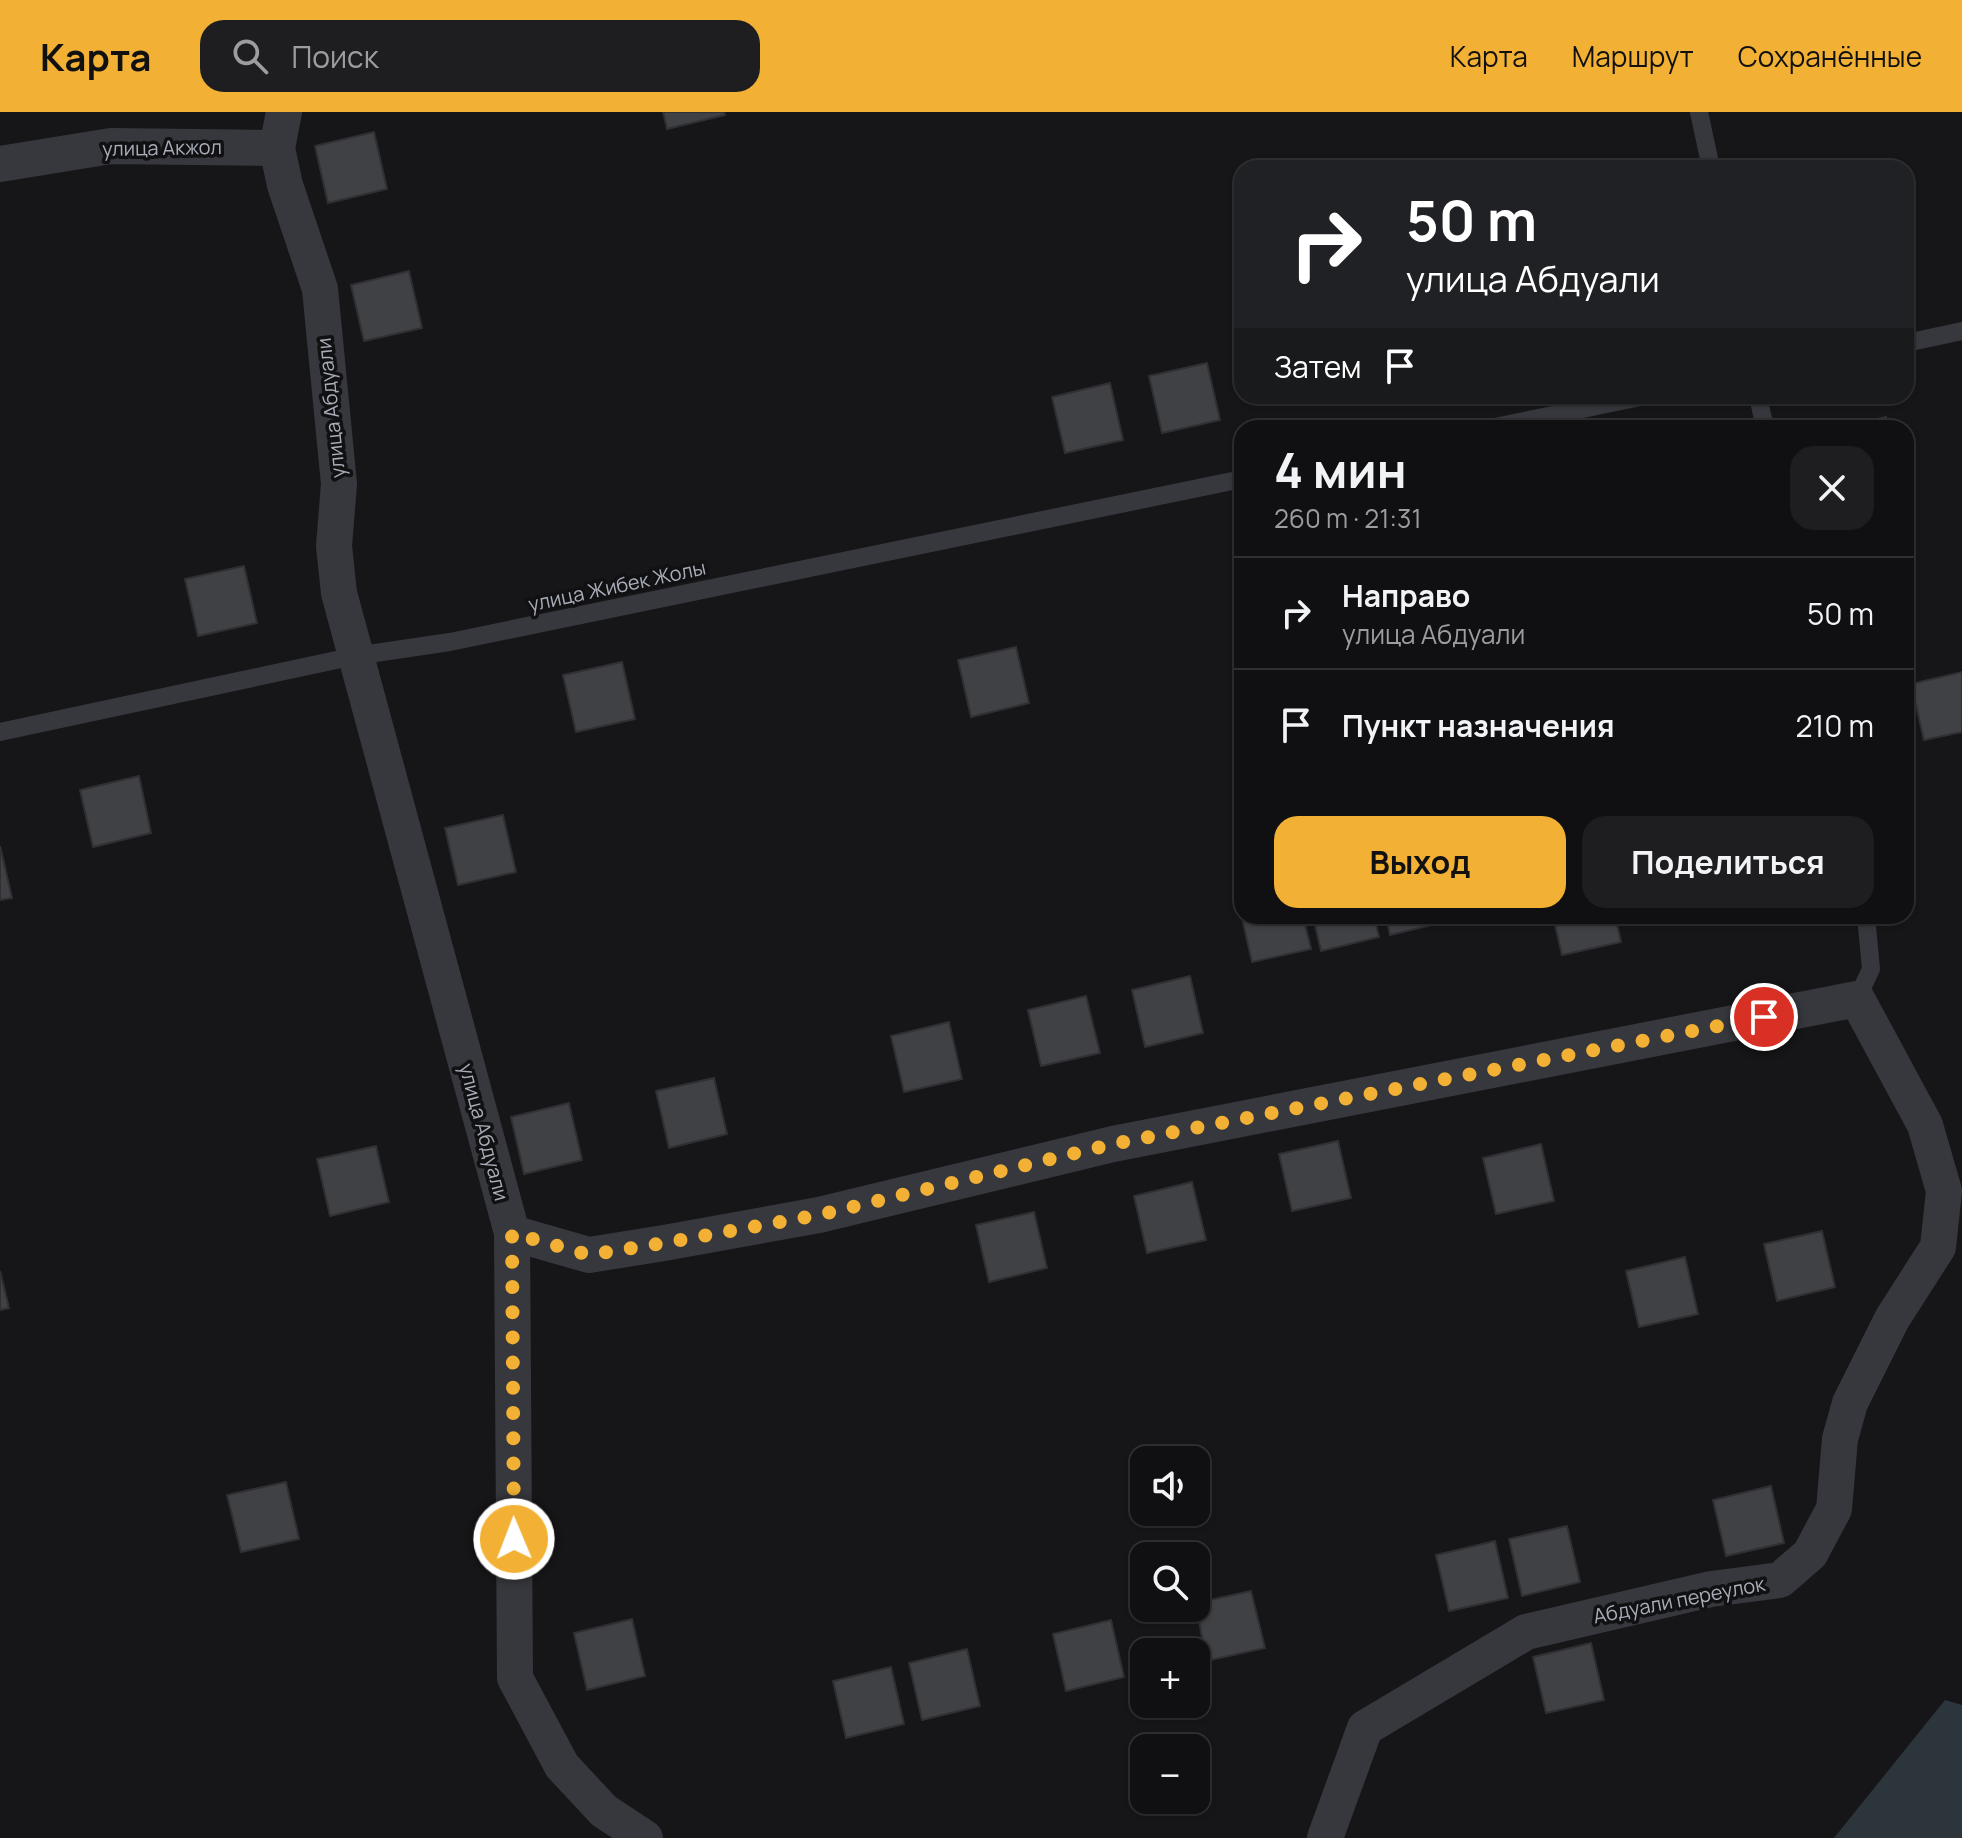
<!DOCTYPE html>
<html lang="ru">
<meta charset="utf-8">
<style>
:root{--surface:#101012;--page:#1e1e20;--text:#f1f3f6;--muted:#9c9d9f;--line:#303032;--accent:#f2b134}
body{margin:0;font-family:Manrope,sans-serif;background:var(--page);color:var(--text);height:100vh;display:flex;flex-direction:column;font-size:30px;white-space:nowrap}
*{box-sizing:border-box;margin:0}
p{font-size:26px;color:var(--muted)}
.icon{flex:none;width:44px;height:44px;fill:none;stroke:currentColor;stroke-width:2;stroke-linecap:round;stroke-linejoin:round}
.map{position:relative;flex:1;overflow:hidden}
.drawer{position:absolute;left:1234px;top:308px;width:680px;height:504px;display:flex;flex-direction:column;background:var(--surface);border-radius:24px;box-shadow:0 2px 6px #0004,0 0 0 2px var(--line)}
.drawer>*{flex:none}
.hud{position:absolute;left:1234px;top:48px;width:680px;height:244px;border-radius:24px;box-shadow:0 2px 6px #0004,0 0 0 2px var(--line);background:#202124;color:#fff;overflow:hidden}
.tools{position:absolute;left:1130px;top:1334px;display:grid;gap:16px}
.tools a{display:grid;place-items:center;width:80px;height:80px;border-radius:16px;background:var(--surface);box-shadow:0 2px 6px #0004,0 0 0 2px var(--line);font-size:40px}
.pin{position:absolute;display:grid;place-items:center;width:68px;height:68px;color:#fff;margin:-34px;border:4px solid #fff;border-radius:50%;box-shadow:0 2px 8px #0007}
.me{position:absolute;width:88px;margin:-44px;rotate:359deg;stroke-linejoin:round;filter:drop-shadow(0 0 6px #0008)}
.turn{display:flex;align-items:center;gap:28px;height:168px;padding:0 40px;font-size:36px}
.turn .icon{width:104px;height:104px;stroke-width:2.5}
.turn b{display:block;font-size:56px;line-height:68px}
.then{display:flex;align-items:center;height:76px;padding:0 40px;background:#0003;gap:16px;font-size:30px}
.round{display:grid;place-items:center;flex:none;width:84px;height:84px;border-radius:24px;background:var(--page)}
.head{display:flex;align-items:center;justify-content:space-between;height:136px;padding:0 40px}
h1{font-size:48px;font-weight:700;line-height:60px}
.primary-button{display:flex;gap:16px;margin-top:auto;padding:16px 40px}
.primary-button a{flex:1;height:92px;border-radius:24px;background:var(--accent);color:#111;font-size:32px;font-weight:700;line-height:92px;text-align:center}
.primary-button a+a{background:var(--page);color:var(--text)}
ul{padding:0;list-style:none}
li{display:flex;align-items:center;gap:24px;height:112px;padding:0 40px;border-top:2px solid var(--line)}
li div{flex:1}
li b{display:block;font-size:30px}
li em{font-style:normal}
header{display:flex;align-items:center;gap:48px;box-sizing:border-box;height:112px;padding:0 40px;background:var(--accent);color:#111}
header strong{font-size:38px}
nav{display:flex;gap:44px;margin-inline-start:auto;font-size:28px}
.search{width:560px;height:72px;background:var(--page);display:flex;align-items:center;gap:20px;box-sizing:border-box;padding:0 28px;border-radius:24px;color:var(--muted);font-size:30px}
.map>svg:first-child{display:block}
.water{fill:#2c353c}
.building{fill:#404145;stroke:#303034;stroke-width:2}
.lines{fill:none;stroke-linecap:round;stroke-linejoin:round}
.service{stroke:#37383d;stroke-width:18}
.minor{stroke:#37383d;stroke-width:36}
.route{stroke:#f2b134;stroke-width:14;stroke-dasharray:0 25.2}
.labels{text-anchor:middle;stroke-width:7;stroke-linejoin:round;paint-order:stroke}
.street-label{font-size:20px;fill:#a8adb8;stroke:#111113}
</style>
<header>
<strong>Карта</strong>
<div class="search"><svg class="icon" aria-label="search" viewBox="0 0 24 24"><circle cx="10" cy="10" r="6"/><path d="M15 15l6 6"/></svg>Поиск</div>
<nav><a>Карта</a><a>Маршрут</a><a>Сохранённые</a></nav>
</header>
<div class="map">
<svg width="1962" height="1726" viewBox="0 0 1962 1726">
<rect width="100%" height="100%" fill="#161618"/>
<polygon class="water" points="1945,1588 1962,1593 1962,1726 1834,1726"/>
<g class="building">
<polygon points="663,0 724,0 725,3 667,17"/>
<polygon points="374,20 387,77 328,91 315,34"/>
<polygon points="409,159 422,216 364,229 351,173"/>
<polygon points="1207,251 1220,308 1162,321 1149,264"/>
<polygon points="1110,271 1123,328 1065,341 1052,285"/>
<polygon points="1886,305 1888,316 1840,316"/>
<polygon points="244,454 257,511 198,524 185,467"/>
<polygon points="1016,535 1029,591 971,605 958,548"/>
<polygon points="622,550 635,607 576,620 563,563"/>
<polygon points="1962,560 1962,620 1924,628 1911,572"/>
<polygon points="139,664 151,721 93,735 80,678"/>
<polygon points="503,703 516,760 458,773 445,716"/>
<polygon points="0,734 12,786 0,788"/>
<polygon points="1242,792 1242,804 1303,804 1311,837 1252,850 1239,793"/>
<polygon points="1313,804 1374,804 1379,825 1321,839"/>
<polygon points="1386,804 1447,804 1448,809 1390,823"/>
<polygon points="1553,804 1615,804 1621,830 1562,843"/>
<polygon points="1190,864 1203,921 1145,935 1132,878"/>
<polygon points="1086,884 1100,941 1041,954 1028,898"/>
<polygon points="949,910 962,967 904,980 891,924"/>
<polygon points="714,966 727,1022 669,1036 656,979"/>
<polygon points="569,991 582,1048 524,1062 511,1005"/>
<polygon points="1338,1029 1351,1086 1292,1099 1279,1042"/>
<polygon points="1541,1032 1554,1089 1496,1102 1483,1046"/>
<polygon points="376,1034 389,1090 330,1104 317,1047"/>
<polygon points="1192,1070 1206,1128 1147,1141 1134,1084"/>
<polygon points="1034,1100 1047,1156 989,1170 976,1113"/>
<polygon points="1822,1119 1835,1175 1777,1189 1764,1132"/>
<polygon points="1685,1145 1698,1202 1639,1215 1626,1159"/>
<polygon points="0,1159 9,1196 0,1198"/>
<polygon points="286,1370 299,1427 241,1440 227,1383"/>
<polygon points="1771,1374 1784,1431 1726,1444 1713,1388"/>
<polygon points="1567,1414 1580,1470 1522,1484 1509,1427"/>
<polygon points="1495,1429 1508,1486 1449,1499 1436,1443"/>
<polygon points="1251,1479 1265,1536 1206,1549 1196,1491"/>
<polygon points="632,1507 645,1564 587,1578 574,1521"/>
<polygon points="1111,1508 1124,1565 1066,1579 1053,1522"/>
<polygon points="1591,1531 1604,1588 1546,1601 1533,1545"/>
<polygon points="967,1537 980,1594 922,1608 909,1551"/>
<polygon points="891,1555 904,1612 846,1626 833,1569"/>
</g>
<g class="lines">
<g class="service">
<polyline points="1699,0 1711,56"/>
<polyline points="1906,231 1962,219"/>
<polyline points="1758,284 1765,316"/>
<polyline points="1490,316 1645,284"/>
<polyline points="0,620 355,544 450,530 1242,367"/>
<polyline points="1857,887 1871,857 1866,804"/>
</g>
<g class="minor">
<polyline points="284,0 277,36 285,73 320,177 339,372 334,434 339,481 512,1121 589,1143 664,1131 819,1103 1113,1032 1857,887 1925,1013 1944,1079 1938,1135 1892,1207 1850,1291 1840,1327 1834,1397 1810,1442 1780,1468 1711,1477 1526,1520 1365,1616 1325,1726"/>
<polyline points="0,52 111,34 277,36"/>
<polyline points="512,1121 515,1566 562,1654 604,1699 645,1726"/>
</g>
</g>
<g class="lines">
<polyline class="route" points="514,1427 512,1121 589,1143 664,1131 819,1103 1113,1032 1764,905"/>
</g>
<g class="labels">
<g class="street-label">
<text transform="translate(162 36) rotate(-1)" y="7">улица Акжол</text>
<text transform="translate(331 296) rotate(-96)" y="7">улица Абдуали</text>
<text transform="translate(617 474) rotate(-12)" y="7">улица Жибек Жолы</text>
<text transform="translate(484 1020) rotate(75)" y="7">улица Абдуали</text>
<text transform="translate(1679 1488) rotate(-11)" y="7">Абдуали переулок</text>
</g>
</g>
</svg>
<div class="tools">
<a><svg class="icon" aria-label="sound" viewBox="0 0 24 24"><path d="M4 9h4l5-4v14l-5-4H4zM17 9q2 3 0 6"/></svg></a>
<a><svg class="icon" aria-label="search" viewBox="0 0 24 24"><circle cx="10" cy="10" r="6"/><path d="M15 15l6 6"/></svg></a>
<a>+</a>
<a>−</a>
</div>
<div class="pin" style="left:1764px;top:905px;background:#d93025"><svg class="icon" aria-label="arrive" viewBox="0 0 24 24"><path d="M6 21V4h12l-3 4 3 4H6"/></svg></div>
<svg class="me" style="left:514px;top:1427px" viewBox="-20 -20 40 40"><circle r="17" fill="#f2b134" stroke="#fff" stroke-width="3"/><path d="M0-11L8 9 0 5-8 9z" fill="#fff"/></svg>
<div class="hud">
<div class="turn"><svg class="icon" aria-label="right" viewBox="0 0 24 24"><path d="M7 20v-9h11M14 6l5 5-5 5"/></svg><div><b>50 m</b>улица Абдуали</div></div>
<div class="then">Затем<svg class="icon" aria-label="arrive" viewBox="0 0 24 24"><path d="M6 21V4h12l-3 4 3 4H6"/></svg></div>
</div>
<section class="drawer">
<div class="head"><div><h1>4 мин</h1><p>260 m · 21:31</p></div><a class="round"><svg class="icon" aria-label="close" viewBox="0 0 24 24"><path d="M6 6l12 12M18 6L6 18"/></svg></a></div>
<ul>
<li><svg class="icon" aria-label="right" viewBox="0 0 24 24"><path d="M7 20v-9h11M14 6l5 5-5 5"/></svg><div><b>Направо</b><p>улица Абдуали</p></div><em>50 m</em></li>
<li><svg class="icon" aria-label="arrive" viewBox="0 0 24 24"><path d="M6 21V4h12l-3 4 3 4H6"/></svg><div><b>Пункт назначения</b></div><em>210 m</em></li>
</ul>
<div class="primary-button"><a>Выход</a><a>Поделиться</a></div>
</section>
</div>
